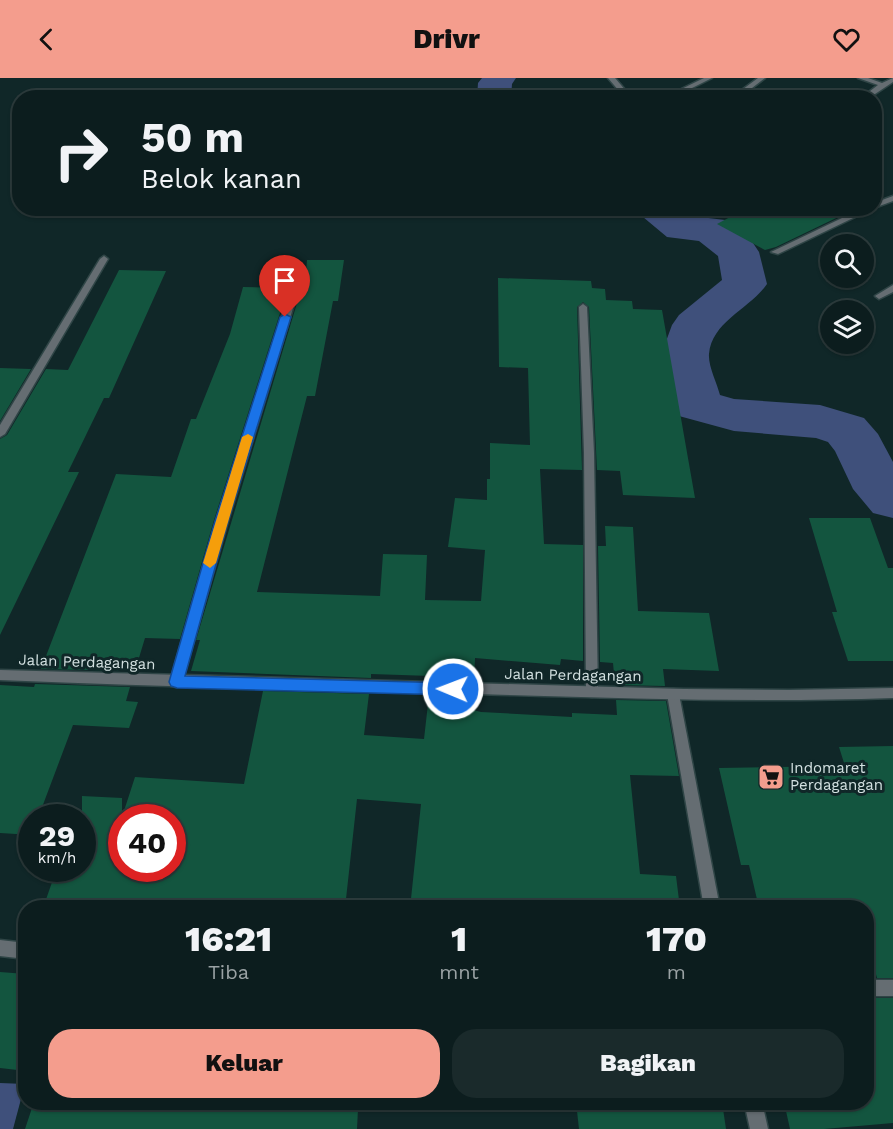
<!DOCTYPE html>
<html lang="id">
<style>
:root{--surface:#0c1d1e;--page:#1a2a2b;--text:#f1f3f6;--muted:#9aa2a4;--line:#2c3b3c;--accent:#f49d8d}
body{margin:0;font-family:"Work Sans",sans-serif;background:var(--page);color:var(--text);height:100vh;display:flex;flex-direction:column;font-size:22px;white-space:nowrap}
*{box-sizing:border-box;margin:0}
p{font-size:20px;color:var(--muted)}
.icon{flex:none;width:33px;height:33px;fill:none;stroke:currentColor;stroke-width:2;stroke-linecap:round;stroke-linejoin:round}
.map{position:relative;flex:1;overflow:hidden}
.side{position:absolute;left:18px;top:822px;width:856px;height:210px;display:flex;flex-direction:column;background:var(--surface);border-radius:24px;box-shadow:0 2px 4px #0004,0 0 0 2px var(--line)}
.side>*{flex:none}
.guide{position:absolute;left:12px;top:12px;width:870px;height:126px;border-radius:24px;box-shadow:0 2px 4px #0004,0 0 0 2px var(--line);background:#0c1d1e;color:var(--text);overflow:hidden}
.fabs{position:absolute;left:820px;top:156px;display:grid;gap:12px}
.fabs a{display:grid;place-items:center;width:54px;height:54px;border-radius:50%;background:var(--surface);box-shadow:0 2px 4px #0004,0 0 0 2px var(--line);font-size:30px}
.speed{position:absolute;left:18px;top:726px;display:flex;gap:12px;font-size:30px;font-weight:700;text-align:center}
.speed>*{display:grid;place-content:center;width:78px;height:78px;border-radius:50%;background:var(--surface);box-shadow:0 2px 4px #0004,0 0 0 2px var(--line);line-height:1}
.speed small{font-size:15px;font-weight:400}
.speed .limit{border:9px solid #d22;background:#fff;color:#111}
.pin{position:absolute;display:grid;place-items:center;width:51px;height:51px;color:#fff;margin:-62px -26px;border-radius:50% 50% 50% 0;rotate:-45deg;box-shadow:0 0 6px #0007}
.pin .icon{rotate:45deg}
.me{position:absolute;width:66px;margin:-33px;rotate:271deg;stroke-linejoin:round;filter:drop-shadow(0 0 4px #0008)}
.turn{display:flex;align-items:center;gap:21px;height:126px;padding:0 30px;font-size:27px}
.turn .icon{width:78px;height:78px;stroke-width:2.5}
.turn b{display:block;font-size:42px;line-height:51px}
.eta{display:flex;justify-content:space-evenly;align-items:center;height:102px;text-align:center}
.eta b{font-size:36px;font-weight:800;line-height:42px}
.button{display:flex;gap:12px;margin-top:auto;padding:12px 30px}
.button a{flex:1;height:69px;border-radius:24px;background:var(--accent);color:#111;font-size:24px;font-weight:800;line-height:69px;text-align:center}
.button a+a{background:var(--page);color:var(--text)}
header{display:flex;justify-content:space-between;align-items:center;height:78px;padding:0 30px;background:var(--accent);color:#111;font-size:27px;font-weight:800}
.map>svg:first-child{display:block}
.water{fill:#3f507b}
.lines{fill:none;stroke-linecap:round;stroke-linejoin:round}
.river{fill:#3f507b;fill-rule:evenodd}
.building{fill:#13553f;fill-rule:evenodd}
.minor-casing{stroke:#2f4546;stroke-width:3}
.tertiary-casing{stroke:#2f4546;stroke-width:3}
.minor{fill:#656d72;fill-rule:evenodd}
.tertiary{fill:#656d72;fill-rule:evenodd}
.route{fill:#1a73e8;stroke:#114b97;stroke-width:1.5}
.slow{fill:#f59e0b}
.labels{text-anchor:middle;stroke-width:6;stroke-linejoin:round;paint-order:stroke}
.street-label{font-size:15px;fill:#d3e1e1;stroke:#102728}
.poi-label{font-size:15px;fill:#d3e1e1;stroke:#102728;text-anchor:start}
</style>
<header><svg class="icon" aria-label="back" viewBox="0 0 24 24"><path d="M15 5l-7 7 7 7"/></svg>Drivr<svg class="icon" aria-label="heart" viewBox="0 0 24 24"><path d="M12 20l-8-8c-3-5 5-10 8-4 3-6 11-1 8 4z"/></svg></header>
<div class="map">
<svg width="893" height="1051" viewBox="0 0 893 1051">
<rect width="100%" height="100%" fill="#102728"/>
<polygon class="water" points="0,1005 25,1006 13,1051 0,1051"/>
<g class="lines">
<g class="river">
<polygon points="482,0 516,0 512,6 511,20 477,20 478,5"/>
<path d="M637,130H683L692,138L725,142L753,165L759,174L767,206C750,231 712,243 709,276C708,288 717,305 720,317L734,321L820,327L864,340L878,356L893,384V440L873,435L853,411L835,373L828,364L816,360L734,353L679,338L672,327L661,277L672,247L679,237L722,202L718,178L699,163L667,159L643,139Z"/>
</g>
</g>
<g class="building">
<polygon points="747,130 857,130 776,169 765,172 717,146"/>
<polygon points="307,182 344,182 338,223 333,223 315,318 307,318 257,514 380,518 383,476 427,477 425,522 481,523 485,472 448,469 455,420 487,422 487,401 490,401 490,365 530,367 528,290 499,289 498,200 591,203 592,210 605,211 606,222 632,223 633,231 662,232 695,420 623,417 620,393 597,392 589,229 583,224 577,229 582,392 540,391 544,466 583,467 583,583 561,581 560,587 475,580 474,603 431,602 431,598 371,596 371,600 191,593 200,562 196,562 306,195"/>
<polygon points="119,192 166,193 109,320 104,320 68,394 79,394 0,557 0,361 7,357 46,291 68,292"/>
<polygon points="243,209 288,210 214,442 180,561 145,560 135,593 41,591 116,396 171,399 191,341 196,341 230,256"/>
<polygon points="0,290 31,291 0,343"/>
<polygon points="809,440 870,440 888,490 893,490 893,583 848,583 832,534 837,534"/>
<polygon points="605,448 633,449 638,533 709,535 719,593 663,591 665,608 615,607 613,585 600,584 598,468 606,468"/>
<polygon points="35,606 130,609 126,623 138,624 129,650 73,647 38,740 32,740 32,757 0,755 0,607 34,609"/>
<path d="M263,613L369,616L364,657L424,661L429,617L473,618V632L481,634L572,639V635L617,637L616,622L666,623L679,698L630,697L640,796L676,798L680,830H410L421,726L357,721L345,830H43L57,790H82V718L122,720V739L135,699L244,706ZM122,740H172V790H122Z"/>
<polygon points="893,668 893,900 877,900 867,864 867,830 759,830 749,787 741,787 719,690 845,688 839,669"/>
<polygon points="0,894 26,896 26,993 0,990"/>
<polygon points="867,920 893,920 893,1045 824,1051 790,1051 784,1024 867,1024"/>
<polygon points="34,1024 282,1024 358,1031 357,1051 25,1051"/>
<polygon points="576,1024 722,1024 726,1051 579,1051"/>
</g>
<g class="lines">
<g class="minor-casing">
<g id="minor">
<polygon points="608,0 615,0 632,20 625,20"/>
<polygon points="704,0 712,0 672,20 663,20"/>
<polygon points="758,0 765,0 739,20 731,20"/>
<polygon points="858,0 868,0 882,5 893,0 893,4 869,20 861,20 878,7"/>
<polygon points="893,118 893,123 874,130 874,125"/>
<polygon points="685,130 694,130 688,134 685,134"/>
<polygon points="863,130 874,130 778,176 771,174"/>
<polygon points="104,178 108,181 5,356 0,359 0,347 100,181"/>
<polygon points="300,191 304,194 228,443 182,604 181,608 176,609 171,608 170,604 216,443 296,194"/>
<polygon points="893,207 893,214 879,221 875,218"/>
<polygon points="583,226 587,229 594,375 598,614 597,618 592,619 587,618 586,614 584,375 579,229"/>
<polygon points="673,611 678,612 679,616 720,830 704,830 667,616 668,612"/>
<polygon points="0,862 26,865 26,881 0,878"/>
<rect x="867" y="902" width="26" height="16"/>
<polygon points="744,1024 762,1024 768,1051 750,1051"/>
</g>
</g>
<g class="tertiary-casing">
<path id="tertiary" d="M0,592L684,611L789,612L893,610V620C754,625 615,620 476,616C317,612 159,609 0,602Z"/>
</g>
<use href="#minor" class="minor"/>
<use href="#tertiary" class="tertiary"/>
</g>
<polygon class="route" points="285,236 291,239 228,443 185,598 453,605 459,607 461,611 459,615 453,617 177,610 171,608 169,604 215,443 280,239"/>
<polygon class="slow" points="248,356 253,359 216,485 210,490 203,485 242,359"/>
<defs>
<g id="supermarket-square" transform="scale(1.35)"><rect x="-9" y="-9" width="18" height="18" rx="4" fill="#f49d8d" stroke="#102728"/><path d="M-6-5.5h2.5l.6 2H6L4.5 2H-2.5L-4.4-4H-6ZM-1.5 3.2a1.3 1.3 0 1 0 .1 0ZM3 3.2a1.3 1.3 0 1 0 .1 0Z" fill="#111"/></g>
</defs>
<g fill-rule="evenodd">
<use href="#supermarket-square" x="771" y="699"/>
</g>
<g class="labels">
<g class="street-label">
<text transform="translate(87 584) rotate(2)" y="5">Jalan Perdagangan</text>
<text transform="translate(573 597) rotate(1)" y="5">Jalan Perdagangan</text>
</g>
<g class="poi-label">
<text x="790" y="695">Indomaret<tspan x="790" dy="17">Perdagangan</tspan></text>
</g>
</g>
</svg>
<div class="fabs">
<a><svg class="icon" aria-label="search" viewBox="0 0 24 24"><circle cx="10" cy="10" r="6"/><path d="M15 15l6 6"/></svg></a>
<a><svg class="icon" aria-label="layers" viewBox="0 0 24 24"><path d="M12 4l9 5-9 5-9-5zM3 14l9 5 9-5"/></svg></a>
</div>
<div class="speed"><div>29<small>km/h</small></div><div class="limit">40</div></div>
<div class="pin" style="left:285px;top:239px;background:#d93025"><svg class="icon" aria-label="arrive" viewBox="0 0 24 24"><path d="M6 21V4h12l-3 4 3 4H6"/></svg></div>
<svg class="me" style="left:453px;top:611px" viewBox="-20 -20 40 40"><circle r="17" fill="#1a73e8" stroke="#fff" stroke-width="3"/><path d="M0-11L8 9 0 5-8 9z" fill="#fff"/></svg>
<div class="guide">
<div class="turn"><svg class="icon" aria-label="right" viewBox="0 0 24 24"><path d="M7 20v-9h11M14 6l5 5-5 5"/></svg><div><b>50 m</b>Belok kanan</div></div>
</div>
<section class="side">
<div class="eta">
<div><b>16:21</b><p>Tiba</p></div>
<div><b>1</b><p>mnt</p></div>
<div><b>170</b><p>m</p></div>
</div>
<div class="button"><a>Keluar</a><a>Bagikan</a></div>
</section>
</div>
